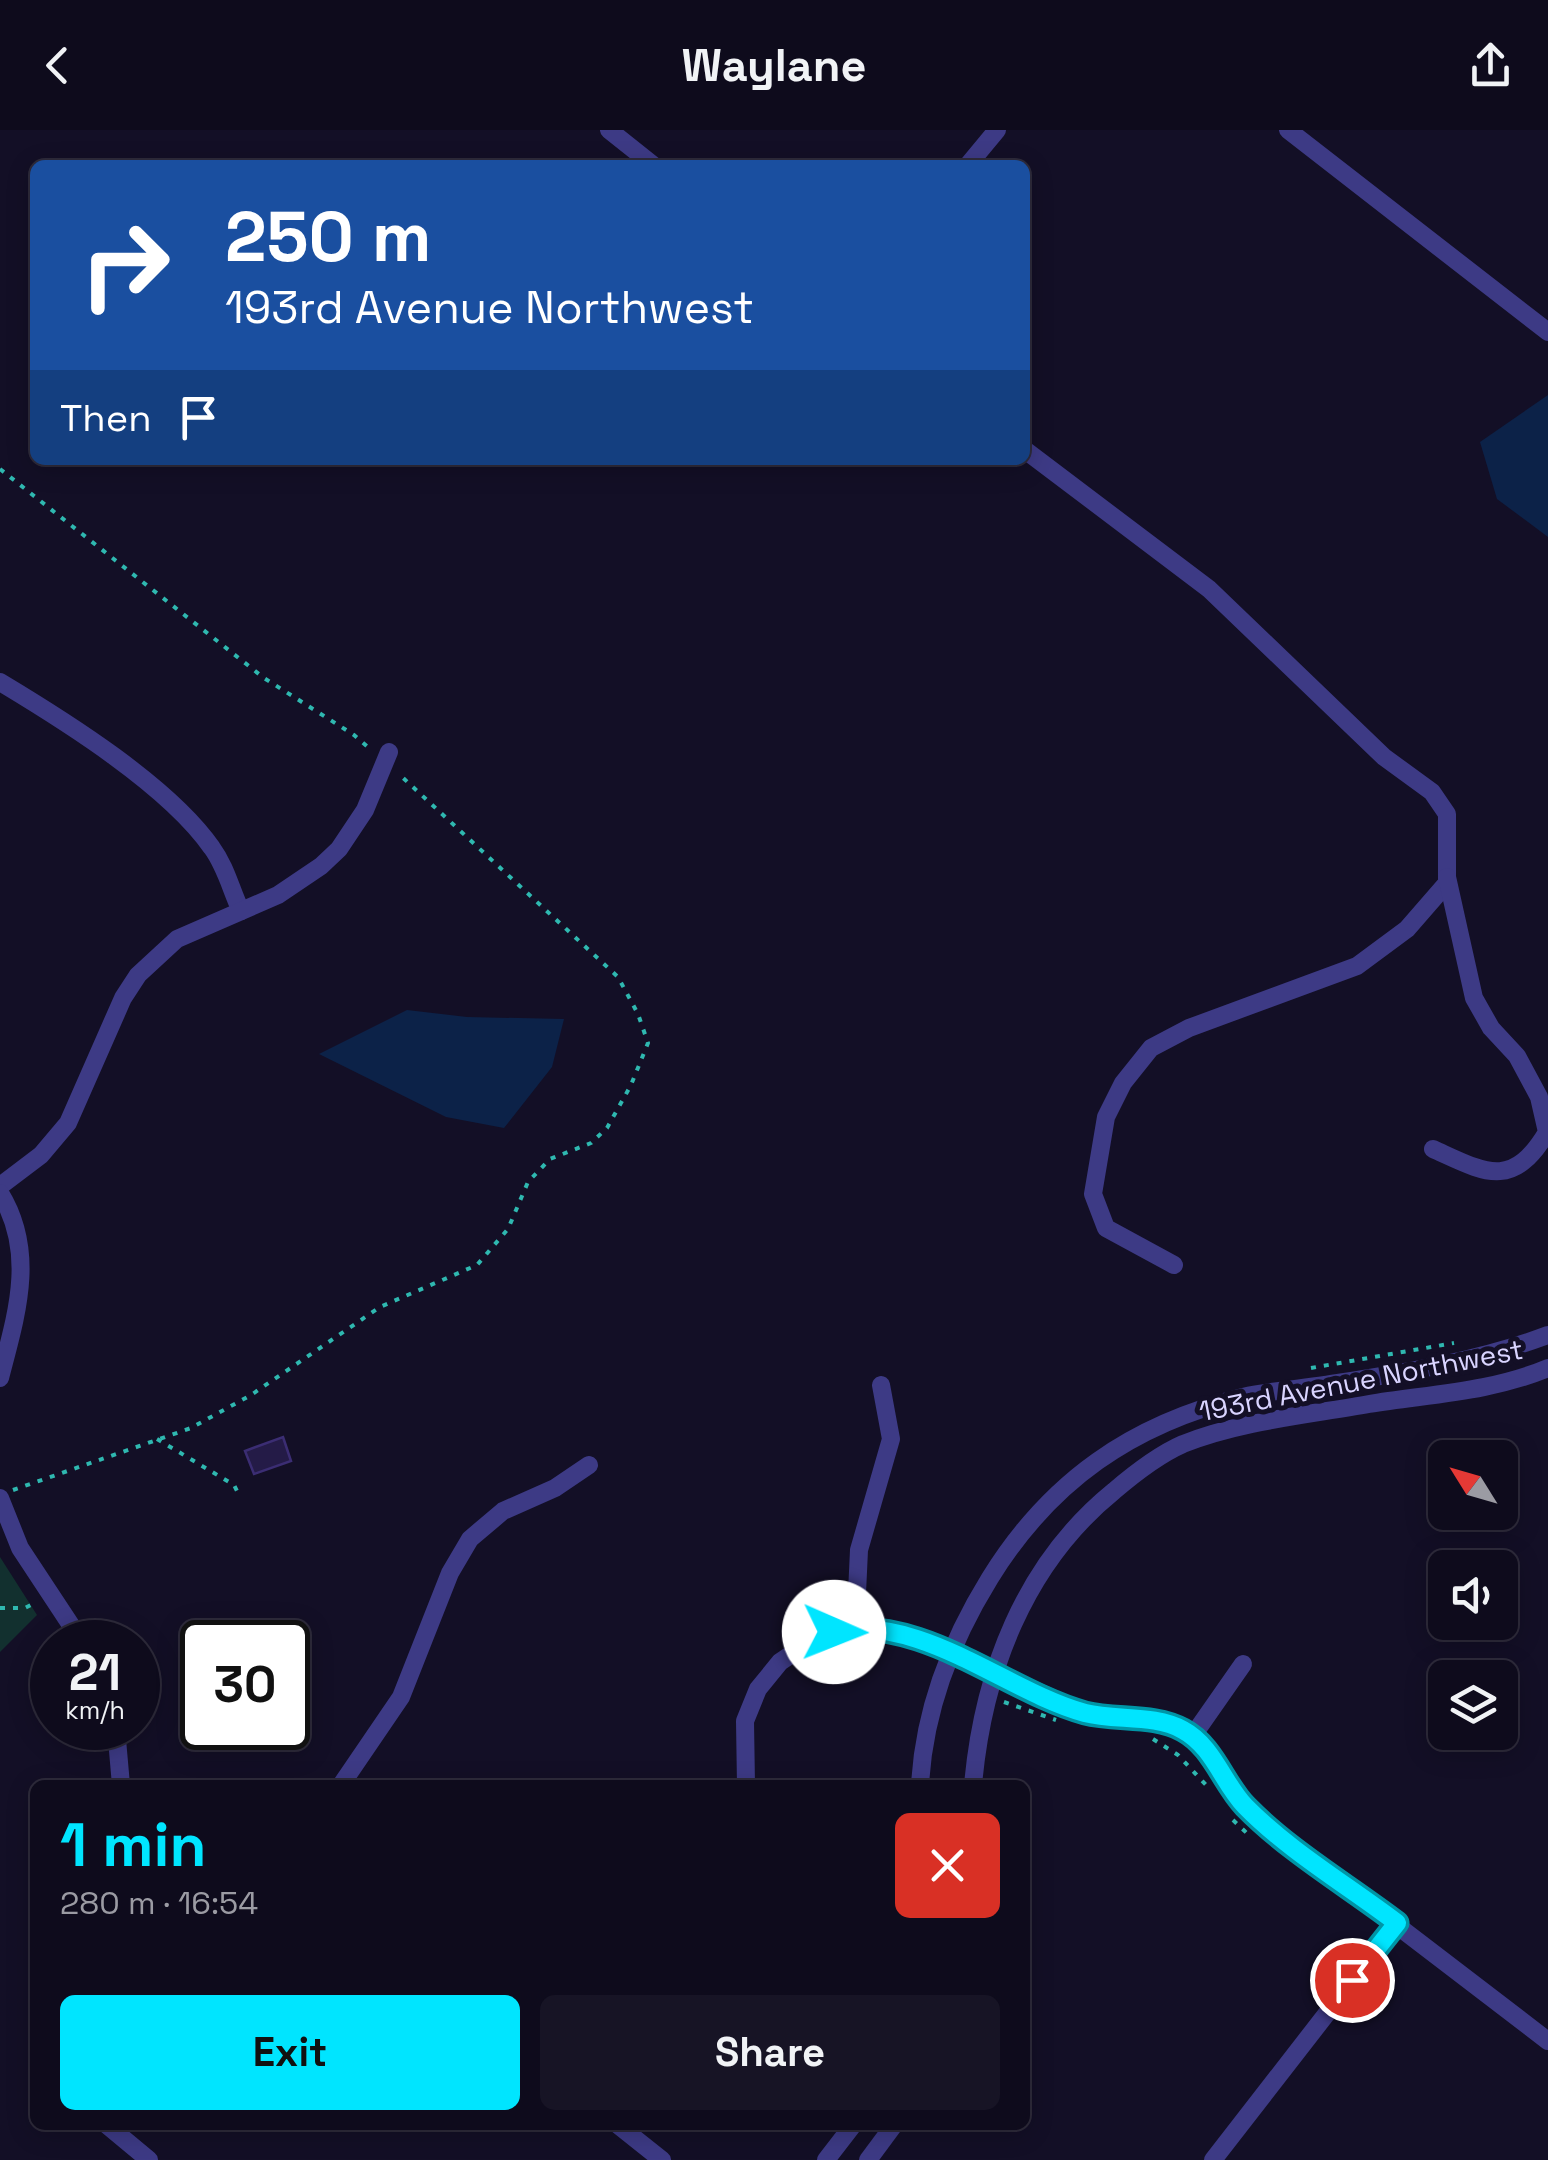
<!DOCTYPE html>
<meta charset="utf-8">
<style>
:root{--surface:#0e0b1c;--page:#171425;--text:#f1f3f6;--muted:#9b9ba3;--line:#2e2b3b;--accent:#00e5ff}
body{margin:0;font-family:"Space Grotesk",sans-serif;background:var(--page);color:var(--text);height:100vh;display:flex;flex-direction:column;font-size:38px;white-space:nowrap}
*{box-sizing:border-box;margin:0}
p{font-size:32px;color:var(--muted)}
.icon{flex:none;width:55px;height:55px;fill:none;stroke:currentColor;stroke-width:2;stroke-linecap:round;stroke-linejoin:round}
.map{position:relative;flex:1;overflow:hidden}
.sheet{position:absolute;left:30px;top:1650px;width:1000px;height:350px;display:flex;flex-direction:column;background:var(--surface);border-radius:15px;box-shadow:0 5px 25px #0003,0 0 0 2px var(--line)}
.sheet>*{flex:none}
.top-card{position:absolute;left:30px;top:30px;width:1000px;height:305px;border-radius:15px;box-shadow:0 5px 25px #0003,0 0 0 2px var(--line);background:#1a4fa0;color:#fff;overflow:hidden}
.needle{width:65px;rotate:307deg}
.buttons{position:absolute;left:1428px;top:1310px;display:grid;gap:20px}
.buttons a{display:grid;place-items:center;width:90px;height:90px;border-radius:15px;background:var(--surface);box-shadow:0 5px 25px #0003,0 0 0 2px var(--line);font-size:50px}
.speed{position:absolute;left:30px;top:1490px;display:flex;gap:20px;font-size:50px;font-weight:700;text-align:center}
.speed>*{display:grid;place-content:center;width:130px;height:130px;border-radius:50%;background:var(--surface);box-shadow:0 5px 25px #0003,0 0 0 2px var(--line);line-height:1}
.speed small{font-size:25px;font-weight:400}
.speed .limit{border:5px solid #111;border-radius:15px;background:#fff;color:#111}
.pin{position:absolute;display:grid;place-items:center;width:85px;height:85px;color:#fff;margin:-42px;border:5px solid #fff;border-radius:50%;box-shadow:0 2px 10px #0007}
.me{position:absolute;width:110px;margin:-55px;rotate:91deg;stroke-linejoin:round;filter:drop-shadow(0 0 8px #0008)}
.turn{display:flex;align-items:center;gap:35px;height:210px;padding:0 30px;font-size:45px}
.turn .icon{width:130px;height:130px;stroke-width:2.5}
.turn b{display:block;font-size:70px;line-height:85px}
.then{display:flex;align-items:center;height:95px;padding:0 30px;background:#0003;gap:20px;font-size:38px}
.round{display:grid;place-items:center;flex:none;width:105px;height:105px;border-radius:15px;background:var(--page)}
.headline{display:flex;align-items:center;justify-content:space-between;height:170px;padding:0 30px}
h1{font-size:60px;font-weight:700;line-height:75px;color:var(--accent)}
.cta{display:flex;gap:20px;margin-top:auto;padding:20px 30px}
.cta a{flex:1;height:115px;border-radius:15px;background:var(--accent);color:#111;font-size:40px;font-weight:700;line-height:115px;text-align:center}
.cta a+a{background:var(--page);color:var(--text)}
header{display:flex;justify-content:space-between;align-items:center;height:130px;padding:0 30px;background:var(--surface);font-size:45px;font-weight:700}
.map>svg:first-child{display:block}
.green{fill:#12302f}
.water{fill:#0c2248}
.building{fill:#241b47;stroke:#3b2d73;stroke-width:2.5}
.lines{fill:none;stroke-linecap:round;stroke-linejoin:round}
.path{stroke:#2fb8b0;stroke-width:4;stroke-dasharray:5 8;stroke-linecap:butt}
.minor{stroke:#3d3a85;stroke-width:18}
.route-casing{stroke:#0095a6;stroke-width:25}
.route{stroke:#00e5ff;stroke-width:18}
.labels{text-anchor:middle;stroke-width:10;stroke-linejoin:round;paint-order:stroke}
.street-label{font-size:28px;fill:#d9d4ff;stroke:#130f26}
</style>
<header><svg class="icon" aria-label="back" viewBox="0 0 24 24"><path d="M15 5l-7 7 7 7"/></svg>Waylane<svg class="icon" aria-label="share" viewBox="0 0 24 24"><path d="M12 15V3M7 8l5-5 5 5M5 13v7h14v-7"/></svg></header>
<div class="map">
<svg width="1548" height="2030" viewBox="0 0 1548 2030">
<rect width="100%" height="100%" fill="#130f26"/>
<polygon class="green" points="0,1427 37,1485 0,1522"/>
<g class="water">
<polygon points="1548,265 1548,407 1497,369 1480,312"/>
<polygon points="407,880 467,887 564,889 552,937 504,998 446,987 319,924"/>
</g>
<polygon class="building" points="283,1307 291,1331 254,1344 245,1321"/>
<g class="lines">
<g class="path">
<polyline points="0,339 264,548 354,605 369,618"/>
<polyline points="1311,1238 1454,1213"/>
<polyline points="157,1309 234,1355 240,1367"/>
<polyline points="13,1360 191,1298 251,1265 380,1177 477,1135 508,1099 528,1052 550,1029 591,1013 607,998 631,955 648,913 638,884 618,847 401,646"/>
<polyline points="0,1478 25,1478 37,1472"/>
<polyline points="1004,1572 1056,1590"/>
<polyline points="1153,1609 1178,1625 1206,1655"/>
<polyline points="1233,1690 1251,1707"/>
</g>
<g class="minor">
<polyline points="609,0 653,35"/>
<polyline points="1288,0 1548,202"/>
<polyline points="968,35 997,0"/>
<polyline points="1025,320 1209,459 1384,627 1432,662 1447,684 1447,753 1407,799 1357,836 1189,898 1151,918 1123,953 1106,987 1093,1064 1106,1098 1174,1135"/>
<path d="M0,552C65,591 169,656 212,718C226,737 231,760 241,781"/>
<path d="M1433,1019C1484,1042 1512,1061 1547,1002L1539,967L1517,926L1491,898L1474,868L1447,747"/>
<polyline points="0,1056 41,1025 68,993 123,868 138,845 177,809 278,765 321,736 339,719 365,680 389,622"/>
<path d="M0,1063C37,1123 16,1186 0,1248"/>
<polyline points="0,1368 20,1418 82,1512"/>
<polyline points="860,1497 857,1463 859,1420 891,1309 881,1255"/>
<polyline points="116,1598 121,1655"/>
<polyline points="1192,1607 1243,1534"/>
<polyline points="341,1655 401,1567 450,1443 470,1409 503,1381 555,1358 589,1335"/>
<polyline points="746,1655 745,1591 758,1559 780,1532 808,1513 834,1502 860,1497 919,1511 951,1523 1086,1583 1161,1593 1183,1600 1202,1616 1243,1674 1267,1696 1548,1911"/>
<path d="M920,1655C924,1581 951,1511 990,1448C1050,1351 1132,1294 1243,1267C1269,1261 1298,1259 1325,1255C1401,1243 1476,1232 1548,1205"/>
<path d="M973,1655C983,1543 1024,1434 1114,1361C1135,1343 1158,1325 1183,1314C1241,1291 1308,1285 1369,1274C1430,1264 1491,1262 1548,1238"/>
<polyline points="107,1995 149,2030"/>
<polyline points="618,1995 662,2030"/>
<polyline points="826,2030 853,1995"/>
<polyline points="868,2030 894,1995"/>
<polyline points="1213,2030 1397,1793"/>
</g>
</g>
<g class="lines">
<g class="route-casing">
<path id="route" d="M834,1502C922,1484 1005,1561 1085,1583C1116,1591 1154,1584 1183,1600C1213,1616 1223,1653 1245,1676C1289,1721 1347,1755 1397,1793L1352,1850"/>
</g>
<use href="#route" class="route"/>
</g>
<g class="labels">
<g class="street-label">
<text transform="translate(1361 1250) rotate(-11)" y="10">193rd Avenue Northwest</text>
</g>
</g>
</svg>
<div class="buttons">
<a><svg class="needle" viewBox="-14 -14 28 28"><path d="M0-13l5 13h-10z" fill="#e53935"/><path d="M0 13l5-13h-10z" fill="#9b9ba3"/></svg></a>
<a><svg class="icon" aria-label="sound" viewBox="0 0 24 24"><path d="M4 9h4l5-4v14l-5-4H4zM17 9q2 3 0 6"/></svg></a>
<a><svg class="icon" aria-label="layers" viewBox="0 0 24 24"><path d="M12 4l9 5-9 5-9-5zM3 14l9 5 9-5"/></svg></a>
</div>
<div class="speed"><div>21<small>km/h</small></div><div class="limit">30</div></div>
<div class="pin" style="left:1352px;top:1850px;background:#d93025"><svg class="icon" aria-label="arrive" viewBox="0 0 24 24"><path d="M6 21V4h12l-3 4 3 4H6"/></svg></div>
<svg class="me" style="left:834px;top:1502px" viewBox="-20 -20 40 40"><circle r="19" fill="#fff"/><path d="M0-13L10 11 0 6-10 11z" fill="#00e5ff"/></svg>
<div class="top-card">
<div class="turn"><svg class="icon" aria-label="right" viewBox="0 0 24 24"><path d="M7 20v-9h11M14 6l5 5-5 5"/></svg><div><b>250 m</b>193rd Avenue Northwest</div></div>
<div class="then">Then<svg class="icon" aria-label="arrive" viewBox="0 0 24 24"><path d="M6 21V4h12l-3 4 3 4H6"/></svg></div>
</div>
<section class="sheet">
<div class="headline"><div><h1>1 min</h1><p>280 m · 16:54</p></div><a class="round" style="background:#d93025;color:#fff"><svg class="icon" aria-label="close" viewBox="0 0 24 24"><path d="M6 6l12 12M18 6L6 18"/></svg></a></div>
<div class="cta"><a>Exit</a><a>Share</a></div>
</section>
</div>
